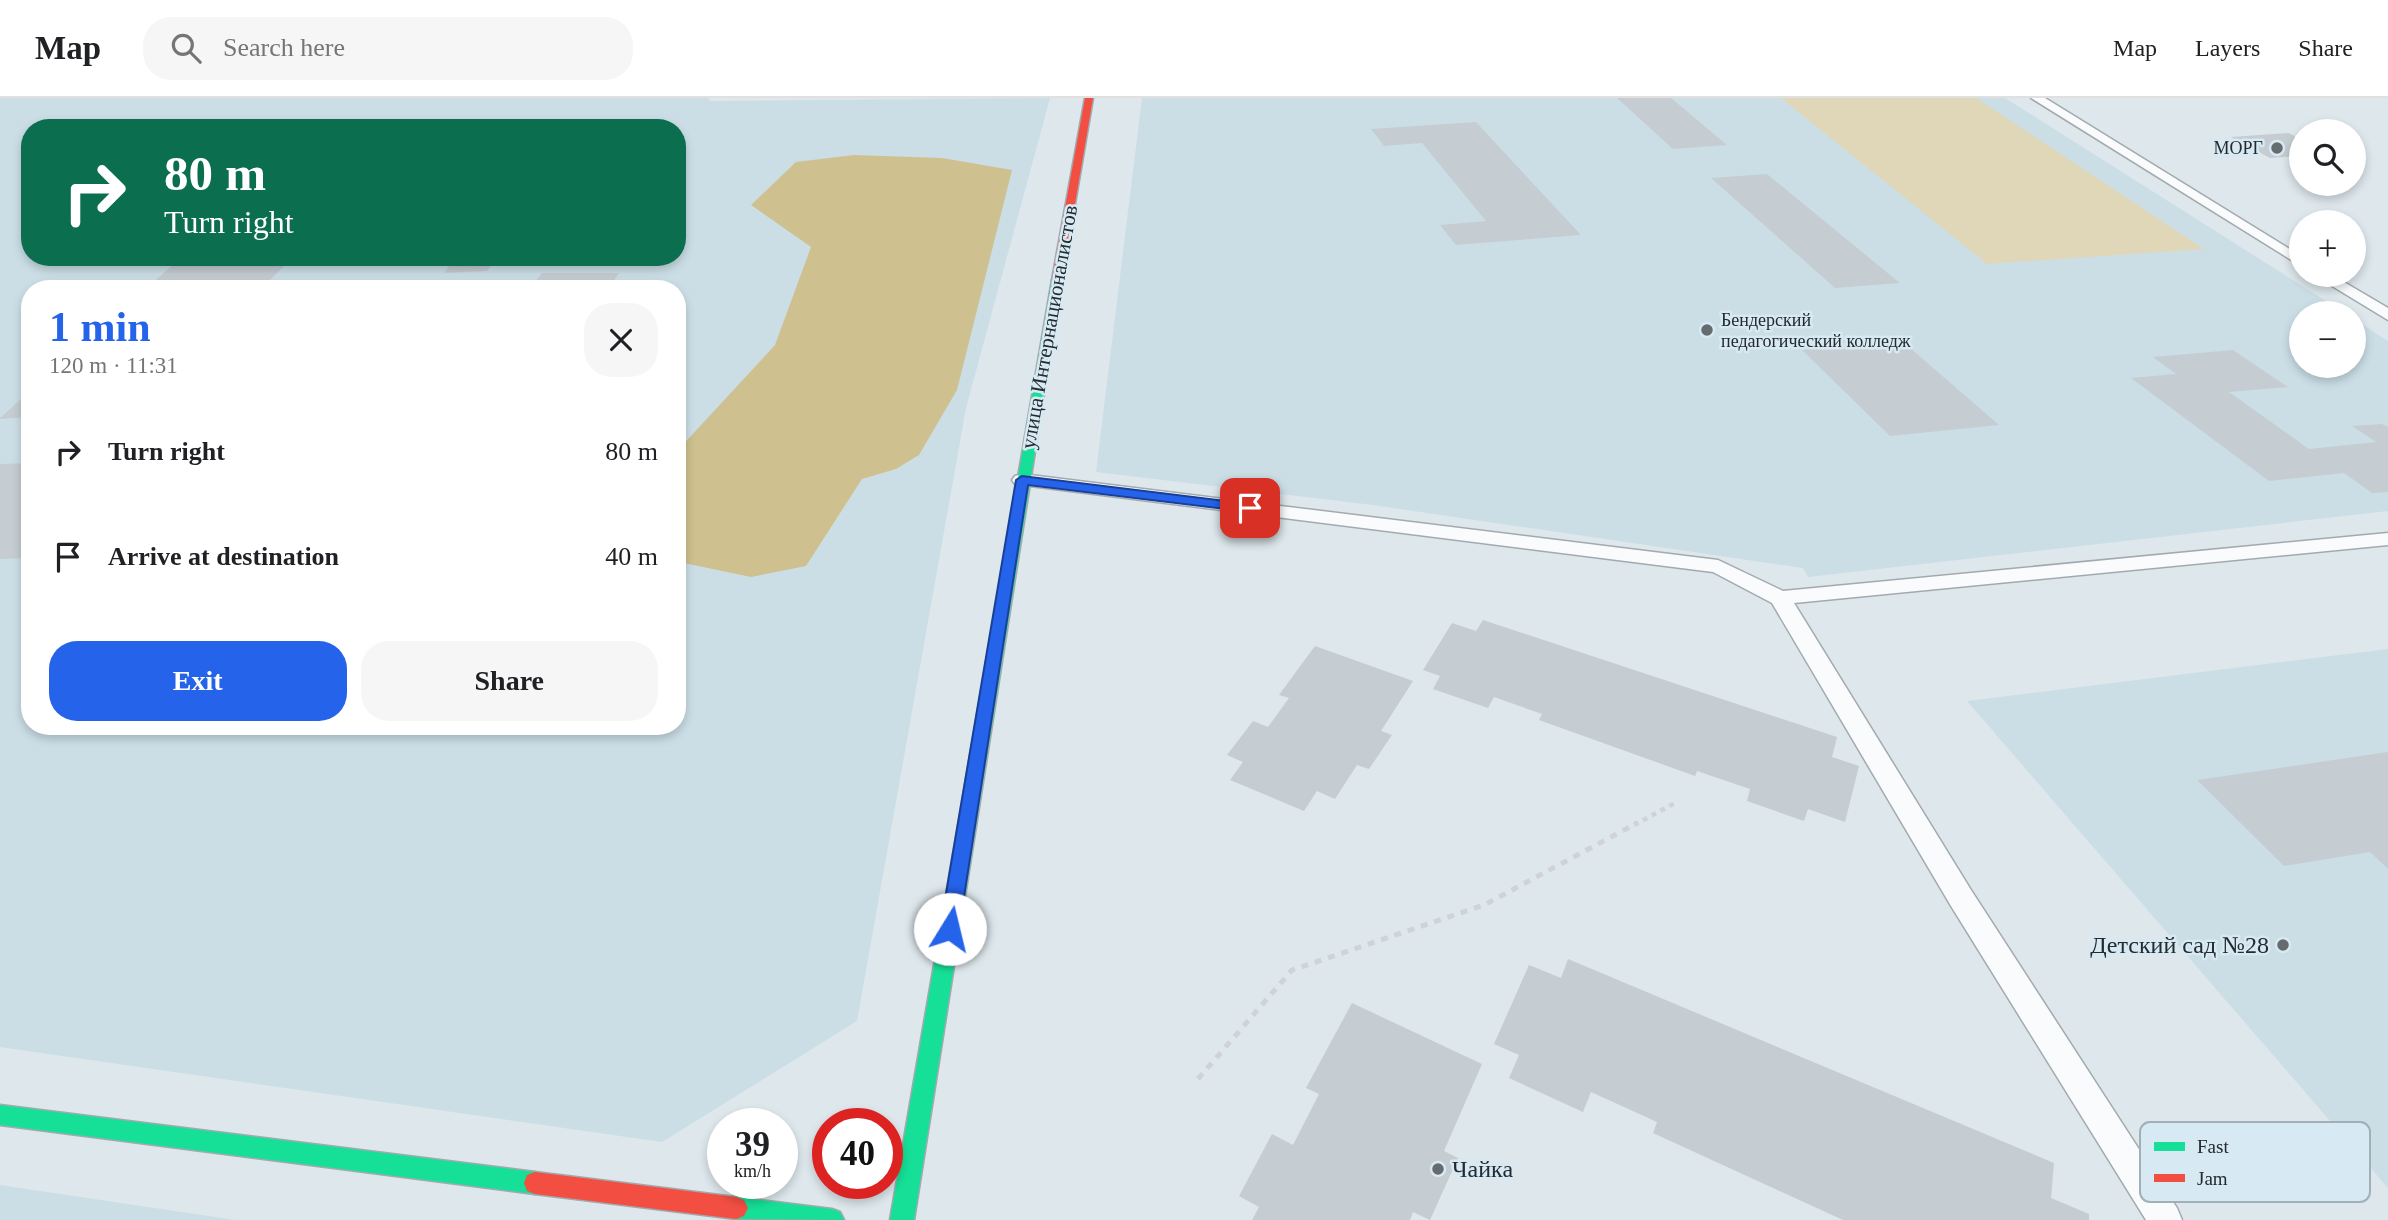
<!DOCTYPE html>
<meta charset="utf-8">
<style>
:root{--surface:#fff;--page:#f6f6f6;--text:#202124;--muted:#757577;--line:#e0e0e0;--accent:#2563eb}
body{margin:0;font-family:"Times New Roman",serif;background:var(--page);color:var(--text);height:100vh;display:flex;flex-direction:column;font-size:26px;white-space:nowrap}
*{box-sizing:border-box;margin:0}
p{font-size:23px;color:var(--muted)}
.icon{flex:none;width:38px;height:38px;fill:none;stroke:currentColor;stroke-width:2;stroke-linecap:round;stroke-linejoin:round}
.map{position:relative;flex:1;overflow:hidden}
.sheet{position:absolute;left:21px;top:182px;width:665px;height:455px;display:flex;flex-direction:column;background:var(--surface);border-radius:28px;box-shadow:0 4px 10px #0003}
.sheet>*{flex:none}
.hud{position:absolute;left:21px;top:21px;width:665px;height:147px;border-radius:28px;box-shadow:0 4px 10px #0003;background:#0b6e4f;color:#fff;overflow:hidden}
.buttons{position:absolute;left:2289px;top:21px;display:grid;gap:14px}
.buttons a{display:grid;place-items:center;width:77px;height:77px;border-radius:50%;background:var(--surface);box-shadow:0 4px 10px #0003;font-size:35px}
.speed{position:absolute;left:707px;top:1010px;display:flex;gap:14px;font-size:35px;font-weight:700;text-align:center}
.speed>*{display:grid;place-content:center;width:91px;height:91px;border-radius:50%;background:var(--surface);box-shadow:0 4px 10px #0003;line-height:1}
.speed small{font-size:18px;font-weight:400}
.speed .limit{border:10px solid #d22;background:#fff;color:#111}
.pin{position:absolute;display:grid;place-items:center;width:60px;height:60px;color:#fff;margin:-30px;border-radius:14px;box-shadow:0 4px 10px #0006}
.me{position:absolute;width:77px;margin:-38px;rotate:9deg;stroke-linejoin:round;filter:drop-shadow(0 0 5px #0008)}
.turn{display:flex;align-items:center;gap:24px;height:147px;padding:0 28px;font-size:32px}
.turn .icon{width:91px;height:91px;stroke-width:2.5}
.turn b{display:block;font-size:49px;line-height:60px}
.round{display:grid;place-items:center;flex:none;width:74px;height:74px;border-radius:28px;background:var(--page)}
.head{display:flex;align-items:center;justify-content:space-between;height:119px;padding:0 28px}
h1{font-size:42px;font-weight:800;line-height:52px;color:var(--accent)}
.primary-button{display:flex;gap:14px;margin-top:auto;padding:14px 28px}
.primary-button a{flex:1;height:80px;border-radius:28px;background:var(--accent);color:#fff;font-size:28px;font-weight:800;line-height:80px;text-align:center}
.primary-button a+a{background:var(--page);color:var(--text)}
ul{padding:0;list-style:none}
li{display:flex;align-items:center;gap:21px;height:105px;padding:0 28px}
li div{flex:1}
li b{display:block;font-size:26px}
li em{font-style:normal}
header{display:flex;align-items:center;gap:42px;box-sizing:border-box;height:98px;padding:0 35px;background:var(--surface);border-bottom:2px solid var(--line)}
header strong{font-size:33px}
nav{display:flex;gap:38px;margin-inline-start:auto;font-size:24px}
.search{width:490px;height:63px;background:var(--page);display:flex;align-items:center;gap:18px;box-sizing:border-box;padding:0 24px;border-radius:28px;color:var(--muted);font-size:26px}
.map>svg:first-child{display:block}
.built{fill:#cbdee6;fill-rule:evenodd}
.green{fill:#dfd7b8}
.forest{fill:#cec18f}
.building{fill:#c5cdd2}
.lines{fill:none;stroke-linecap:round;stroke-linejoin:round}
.lane-casing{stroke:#a3aaae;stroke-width:3}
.fast-casing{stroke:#a3aaae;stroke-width:3}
.jam-casing{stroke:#a3aaae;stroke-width:3}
.path-far1{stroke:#d0d3d5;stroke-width:4.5;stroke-dasharray:5 5;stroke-linecap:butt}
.path{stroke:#d0d3d5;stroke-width:5;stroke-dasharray:7 7;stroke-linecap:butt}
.lane{fill:#fafbfc;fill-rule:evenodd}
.fast{fill:#16e098;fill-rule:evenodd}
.jam{fill:#f24e42;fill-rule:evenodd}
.route{fill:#2563eb;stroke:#184099;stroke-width:2}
.poi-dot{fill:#656c70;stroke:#d7e9f2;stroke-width:2.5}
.labels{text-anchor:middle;stroke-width:5;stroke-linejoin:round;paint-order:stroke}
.far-poi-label{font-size:18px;fill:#242a2e;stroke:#d7e9f2;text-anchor:end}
.street-label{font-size:21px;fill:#242a2e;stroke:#d7e9f2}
.near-poi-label{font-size:24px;fill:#242a2e;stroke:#d7e9f2;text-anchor:end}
.key{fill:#d7e9f2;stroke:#a1b0b7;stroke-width:2}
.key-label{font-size:19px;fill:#242a2e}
</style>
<header>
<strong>Map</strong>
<div class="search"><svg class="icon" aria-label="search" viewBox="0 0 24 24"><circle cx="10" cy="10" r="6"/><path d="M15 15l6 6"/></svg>Search here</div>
<nav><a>Map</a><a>Layers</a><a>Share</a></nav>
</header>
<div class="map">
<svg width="2388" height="1122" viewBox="0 0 2388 1122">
<rect width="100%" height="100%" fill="#dde7ec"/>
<g class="built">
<path d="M0,0H708L711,3L1050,0L966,310L857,923L662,1044L0,949ZM30,30H677V159H30ZM30,191H677V628H30Z"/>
<polygon points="1142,0 2005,0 2345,215 2301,215 2301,268 2354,268 2354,221 2388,243 2388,413 1808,479 1803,470 1373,407 1096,374"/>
<polygon points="2388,551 2388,1090 1967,603"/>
<polygon points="0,1087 235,1122 0,1122"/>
</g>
<polygon class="green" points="1781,0 1976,0 2204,151 1987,166"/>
<polygon class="forest" points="854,57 942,60 1012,72 957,292 919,357 896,371 862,381 806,468 751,479 679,464 677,463 677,353 775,247 811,149 751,107 796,64"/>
<g class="building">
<polygon points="1617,0 1671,0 1727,47 1673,51"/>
<polygon points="1476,24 1581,137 1456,147 1440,127 1486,123 1422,45 1384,48 1371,31"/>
<polygon points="359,26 356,30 319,30 319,27"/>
<polygon points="2289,35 2301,42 2301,58 2270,60 2231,39"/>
<polygon points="1767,76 1900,185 1835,190 1711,80"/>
<polygon points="181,159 293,159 261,191 146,191"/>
<polygon points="456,159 496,159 487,173 444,175"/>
<polygon points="542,175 619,175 608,191 530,191"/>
<polygon points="1902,243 1999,327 1890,338 1802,252"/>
<polygon points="2233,252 2288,289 2229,294 2309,351 2376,344 2352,328 2382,326 2388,329 2388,394 2372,395 2344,375 2269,383 2131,280 2176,276 2153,259"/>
<polygon points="30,293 30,319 0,321 0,320"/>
<polygon points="30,365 30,460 0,461 0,366"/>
<polygon points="1483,522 1837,639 1832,659 1859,668 1845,724 1808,711 1804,723 1747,703 1750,691 1697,673 1695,678 1539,622 1542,616 1494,599 1488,610 1433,591 1440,578 1423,572 1452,525 1476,533"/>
<polygon points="1315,548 1413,583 1381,633 1392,637 1369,671 1357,667 1335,701 1317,693 1304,713 1230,682 1243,664 1227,657 1253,623 1268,629 1289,600 1279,597"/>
<polygon points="2388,654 2388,771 2370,754 2284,768 2197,682"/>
<polygon points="1568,861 2054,1065 2051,1100 2089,1116 2089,1122 1843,1122 1653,1035 1657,1024 1591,994 1583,1014 1509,980 1519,957 1494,946 1529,867 1561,880"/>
<polygon points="1352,905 1482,966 1444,1053 1458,1060 1430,1122 1413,1114 1410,1122 1252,1122 1259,1109 1239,1098 1272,1036 1293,1047 1319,996 1306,990"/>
</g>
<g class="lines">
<g class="lane-casing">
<g id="lane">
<polygon points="2031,0 2045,0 2301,158 2301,168"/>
<polygon points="2314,177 2332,177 2388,210 2388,222"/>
<polygon points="1022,376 1718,462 1783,493 2388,435 2388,447 1794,505 1971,792 2177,1110 2182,1122 2146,1122 1951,808 1772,505 1713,474 1015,386 1012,382 1015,378"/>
</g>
</g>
<g class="fast-casing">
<g id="fast">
<polygon points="1057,179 1062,182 914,1122 890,1122 1052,182"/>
<polygon points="0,1007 535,1074 543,1077 546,1085 543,1093 535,1096 0,1027"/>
<polygon points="736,1099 832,1111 840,1114 844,1122 736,1121 728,1118 724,1110 728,1102"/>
</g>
</g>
<g class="jam-casing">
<g id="jam">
<polygon points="1085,0 1093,0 1062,182 1057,185 1052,182"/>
<polygon points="535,1074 736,1099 744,1102 748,1110 744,1118 736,1121 535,1096 527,1093 524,1085 527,1077"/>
</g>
</g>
<polyline class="path-far1" points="1634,727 1677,704"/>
<polyline class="path" points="1198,981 1292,872 1484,807 1637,725"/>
<use href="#lane" class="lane"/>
<use href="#fast" class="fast"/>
<use href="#jam" class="jam"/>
</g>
<polygon class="route" points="1022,378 1250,406 1257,410 1250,414 1028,387 959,831 956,836 950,839 943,836 940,831 1016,382"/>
<g class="poi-dot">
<circle cx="2277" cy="50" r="7"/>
<circle cx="1707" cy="232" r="7"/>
<circle cx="2283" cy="847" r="7"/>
<circle cx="1438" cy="1071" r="7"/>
</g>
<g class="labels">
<g class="far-poi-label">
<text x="2263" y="56">МОРГ</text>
<text x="1721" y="228" text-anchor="start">Бендерский<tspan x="1721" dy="21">педагогический колледж</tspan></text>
</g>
<g class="street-label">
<text transform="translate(1049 229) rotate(-80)" y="7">улица Интернационалистов</text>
</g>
<g class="near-poi-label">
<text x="2269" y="855">Детский сад №28</text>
<text x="1452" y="1079" text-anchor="start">Чайка</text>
</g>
</g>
<rect x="2140" y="1024" width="230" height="80" rx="10" class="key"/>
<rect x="2154" y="1044" width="31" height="9" fill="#16e098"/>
<rect x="2154" y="1076" width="31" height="8" fill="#f24e42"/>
<g class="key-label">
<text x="2197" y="1055">Fast</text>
<text x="2197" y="1087">Jam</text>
</g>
</svg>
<div class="buttons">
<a><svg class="icon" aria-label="search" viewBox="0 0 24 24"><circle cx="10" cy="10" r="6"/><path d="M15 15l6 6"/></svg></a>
<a>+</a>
<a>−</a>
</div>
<div class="speed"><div>39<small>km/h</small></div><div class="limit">40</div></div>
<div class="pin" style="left:1250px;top:410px;background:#d93025"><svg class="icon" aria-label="arrive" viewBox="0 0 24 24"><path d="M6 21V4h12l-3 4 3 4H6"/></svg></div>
<svg class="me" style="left:950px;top:831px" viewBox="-20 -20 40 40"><circle r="19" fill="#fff"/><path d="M0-13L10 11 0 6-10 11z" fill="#2563eb"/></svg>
<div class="hud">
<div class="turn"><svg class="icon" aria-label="right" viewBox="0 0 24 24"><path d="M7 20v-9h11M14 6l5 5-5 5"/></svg><div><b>80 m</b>Turn right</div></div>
</div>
<section class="sheet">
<div class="head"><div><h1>1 min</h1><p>120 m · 11:31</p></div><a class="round"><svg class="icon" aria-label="close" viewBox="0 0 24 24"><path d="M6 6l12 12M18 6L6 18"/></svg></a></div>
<ul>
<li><svg class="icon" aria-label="right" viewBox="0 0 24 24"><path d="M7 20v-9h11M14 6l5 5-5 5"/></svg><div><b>Turn right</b></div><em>80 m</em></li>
<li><svg class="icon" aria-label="arrive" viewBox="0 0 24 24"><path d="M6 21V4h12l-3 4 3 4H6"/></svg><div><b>Arrive at destination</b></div><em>40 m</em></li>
</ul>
<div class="primary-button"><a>Exit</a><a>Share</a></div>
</section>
</div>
